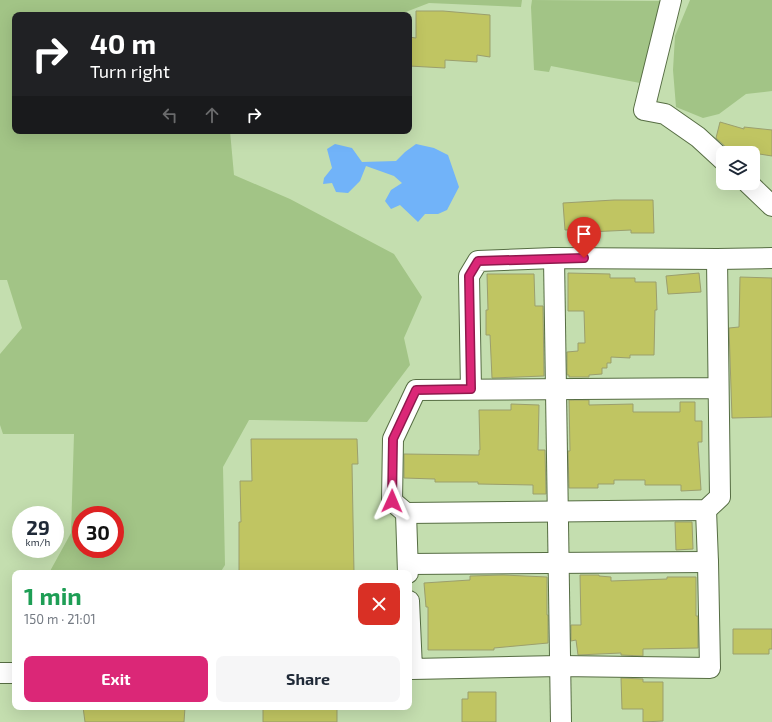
<!DOCTYPE html>
<meta charset="utf-8">
<style>
:root{--surface:#fff;--page:#f6f6f7;--text:#1f2937;--muted:#747a83;--accent:#db2777}
body{margin:0;font-family:"Exo 2",sans-serif;background:var(--page);color:var(--text);height:100vh;display:flex;flex-direction:column;font-size:15px;white-space:nowrap}
*{box-sizing:border-box;margin:0}
p{font-size:13px;color:var(--muted)}
.icon{flex:none;width:22px;height:22px;fill:none;stroke:currentColor;stroke-width:2;stroke-linecap:round;stroke-linejoin:round}
.map{position:relative;flex:1;overflow:hidden}
.details{position:absolute;left:12px;top:570px;width:400px;height:140px;display:flex;flex-direction:column;background:var(--surface);border-radius:8px;box-shadow:0 4px 16px #0002}
.details>*{flex:none}
.hud{position:absolute;left:12px;top:12px;width:400px;height:122px;border-radius:8px;box-shadow:0 4px 16px #0002;background:#202124;color:#fff;overflow:hidden}
.tools{position:absolute;left:716px;top:146px;display:grid;gap:8px}
.tools a{display:grid;place-items:center;width:44px;height:44px;border-radius:8px;background:var(--surface);box-shadow:0 4px 16px #0002;font-size:20px}
.speed{position:absolute;left:12px;top:506px;display:flex;gap:8px;font-size:20px;font-weight:700;text-align:center}
.speed>*{display:grid;place-content:center;width:52px;height:52px;border-radius:50%;background:var(--surface);box-shadow:0 4px 16px #0002;line-height:1}
.speed small{font-size:10px;font-weight:400}
.speed .limit{border:6px solid #d22;background:#fff;color:#111}
.pin{position:absolute;display:grid;place-items:center;width:34px;height:34px;color:#fff;margin:-41px -17px;border-radius:50% 50% 50% 0;rotate:-45deg;box-shadow:0 0 4px #0007}
.pin .icon{rotate:45deg}
.me{position:absolute;width:44px;margin:-22px;rotate:1deg;stroke-linejoin:round;filter:drop-shadow(0 0 3px #0008)}
.turn{display:flex;align-items:center;gap:14px;height:84px;padding:0 12px;font-size:18px}
.turn .icon{width:52px;height:52px;stroke-width:2.5}
.turn b{display:block;font-size:28px;line-height:34px}
.lanes{display:flex;align-items:center;height:38px;padding:0 12px;background:#0003;justify-content:center;gap:20px;direction:ltr}
.lanes .off{opacity:.35}
.round{display:grid;place-items:center;flex:none;width:42px;height:42px;border-radius:8px;background:var(--page)}
.overview{display:flex;align-items:center;justify-content:space-between;height:68px;padding:0 12px}
h1{font-size:24px;font-weight:700;line-height:30px;color:#1e9e55}
.button{display:flex;gap:8px;margin-top:auto;padding:8px 12px}
.button a{flex:1;height:46px;border-radius:8px;background:var(--accent);color:#fff;font-size:16px;font-weight:700;line-height:46px;text-align:center}
.button a+a{background:var(--page);color:var(--text)}
.map>svg:first-child{display:block}
.green{fill:#a2c486;fill-rule:evenodd}
.water{fill:#71b3f9}
.building{fill:#c0c562;stroke:#9b9f6d}
.lines{fill:none;stroke-linecap:round;stroke-linejoin:round}
.minor-casing{stroke:#566d43;stroke-width:22}
.minor{stroke:#fff;stroke-width:20}
.route-casing{stroke:#8e194d;stroke-width:10}
.route{stroke:#db2777;stroke-width:7}
</style>
<div class="map">
<svg width="772" height="722" viewBox="0 0 772 722">
<rect width="100%" height="100%" fill="#c4deaf"/>
<g class="green">
<path d="M0,0H522L521,7L429,3L398,15H15V131H230L234,175L290,199L394,254L422,297L404,338L410,365L367,422L249,420L223,467L225,565L220,573H49L71,533L74,434H3L0,425V354L22,328L7,280H0ZM81,515H115V549H81Z"/>
<polygon points="532,0 660,1 640,83 551,66 549,72 534,70 531,7"/>
<polygon points="690,0 772,0 772,91 746,94 719,114 703,118 676,107 673,70 675,36"/>
</g>
<polygon class="water" points="335,144 352,148 362,162 396,161 405,152 416,144 434,148 448,155 459,187 447,210 438,214 425,214 418,222 400,205 391,209 385,201 391,190 402,183 394,176 366,166 360,181 348,193 336,192 332,183 323,184 324,178 332,168 327,149"/>
<g class="building">
<polygon points="416,11 443,11 490,15 490,57 477,55 477,62 445,60 445,68 409,66 409,37 416,38"/>
<polygon points="720,122 744,129 744,127 772,130 772,156 728,149 716,138"/>
<polygon points="614,200 653,200 654,233 631,233 631,230 589,232 589,229 565,230 563,203"/>
<polygon points="568,273 610,274 610,278 635,278 635,282 656,282 657,310 655,310 654,355 630,355 630,358 611,357 611,363 607,363 607,368 602,368 602,374 589,375 589,377 569,377 569,375 567,375 567,352 578,351 578,343 585,343 584,311 568,311"/>
<polygon points="699,273 701,292 668,294 666,276"/>
<polygon points="487,274 534,274 535,306 543,306 544,376 492,378 490,335 486,335 486,310 488,310"/>
<polygon points="740,277 772,278 772,417 732,418 729,328 739,327"/>
<polygon points="569,400 589,400 589,405 633,404 633,412 680,412 680,402 695,402 695,421 702,421 702,442 698,442 701,490 681,491 681,485 645,485 645,480 614,480 614,484 598,484 598,488 569,488 568,451 570,451"/>
<polygon points="511,404 539,405 538,450 545,450 546,494 533,494 533,485 478,484 478,482 435,482 435,479 404,478 404,454 479,455 479,450 480,450 479,410 511,410"/>
<polygon points="251,439 357,439 358,464 352,464 354,573 239,573 239,522 241,522 240,481 252,481"/>
<polygon points="675,522 692,522 693,549 676,550"/>
<polygon points="503,575 547,577 547,615 548,615 548,643 494,648 494,650 428,650 428,607 426,607 424,583 470,580 470,576"/>
<polygon points="580,575 599,575 599,576 611,577 611,581 667,579 667,577 696,577 696,616 698,616 698,648 643,649 643,656 621,655 621,653 578,655 576,640 571,641 571,625 581,625"/>
<polygon points="733,629 772,629 772,649 769,649 769,654 733,654"/>
<polygon points="621,678 643,679 643,682 663,682 663,721 643,722 643,709 622,709"/>
<polygon points="468,692 496,692 496,722 462,722 462,699 468,699"/>
<polygon points="83,707 185,707 184,722 85,722"/>
<rect x="263" y="707" width="74" height="15"/>
</g>
<g class="lines">
<g class="minor-casing">
<g id="minor">
<polyline points="671,0 644,110 665,114 698,137 723,160"/>
<polyline points="748,183 772,206"/>
<polyline points="554,258 561,722"/>
<polyline points="717,259 720,497 706,510 406,513 392,501 393,439 416,390 718,388"/>
<polyline points="471,389 469,276 478,261 554,258 717,259 772,258"/>
<polyline points="406,513 408,573"/>
<polyline points="408,564 708,562"/>
<polyline points="409,601 412,669 560,666 710,668 708,562 706,510"/>
<polyline points="0,673 15,673"/>
</g>
</g>
<use href="#minor" class="minor"/>
</g>
<g class="lines">
<g class="route-casing">
<polyline id="route" points="392,501 393,439 416,390 471,389 469,276 478,261 584,258"/>
</g>
<use href="#route" class="route"/>
</g>
</svg>
<div class="tools">
<a><svg class="icon" aria-label="layers" viewBox="0 0 24 24"><path d="M12 4l9 5-9 5-9-5zM3 14l9 5 9-5"/></svg></a>
</div>
<div class="speed"><div>29<small>km/h</small></div><div class="limit">30</div></div>
<div class="pin" style="left:584px;top:258px;background:#d93025"><svg class="icon" aria-label="arrive" viewBox="0 0 24 24"><path d="M6 21V4h12l-3 4 3 4H6"/></svg></div>
<svg class="me" style="left:392px;top:501px" viewBox="-20 -20 40 40"><path d="M0-17L14 15 0 8-14 15z" fill="#db2777" stroke="#fff" stroke-width="4"/></svg>
<div class="hud">
<div class="turn"><svg class="icon" aria-label="right" viewBox="0 0 24 24"><path d="M7 20v-9h11M14 6l5 5-5 5"/></svg><div><b>40 m</b>Turn right</div></div>
<div class="lanes"><svg class="icon off" aria-label="left" viewBox="0 0 24 24"><path d="M17 20v-9H6M10 6l-5 5 5 5"/></svg><svg class="icon off" aria-label="ahead" viewBox="0 0 24 24"><path d="M12 20V5M6 11l6-6 6 6"/></svg><svg class="icon" aria-label="right" viewBox="0 0 24 24"><path d="M7 20v-9h11M14 6l5 5-5 5"/></svg></div>
</div>
<section class="details">
<div class="overview"><div><h1>1 min</h1><p>150 m · 21:01</p></div><a class="round" style="background:#d93025;color:#fff"><svg class="icon" aria-label="close" viewBox="0 0 24 24"><path d="M6 6l12 12M18 6L6 18"/></svg></a></div>
<div class="button"><a>Exit</a><a>Share</a></div>
</section>
</div>
